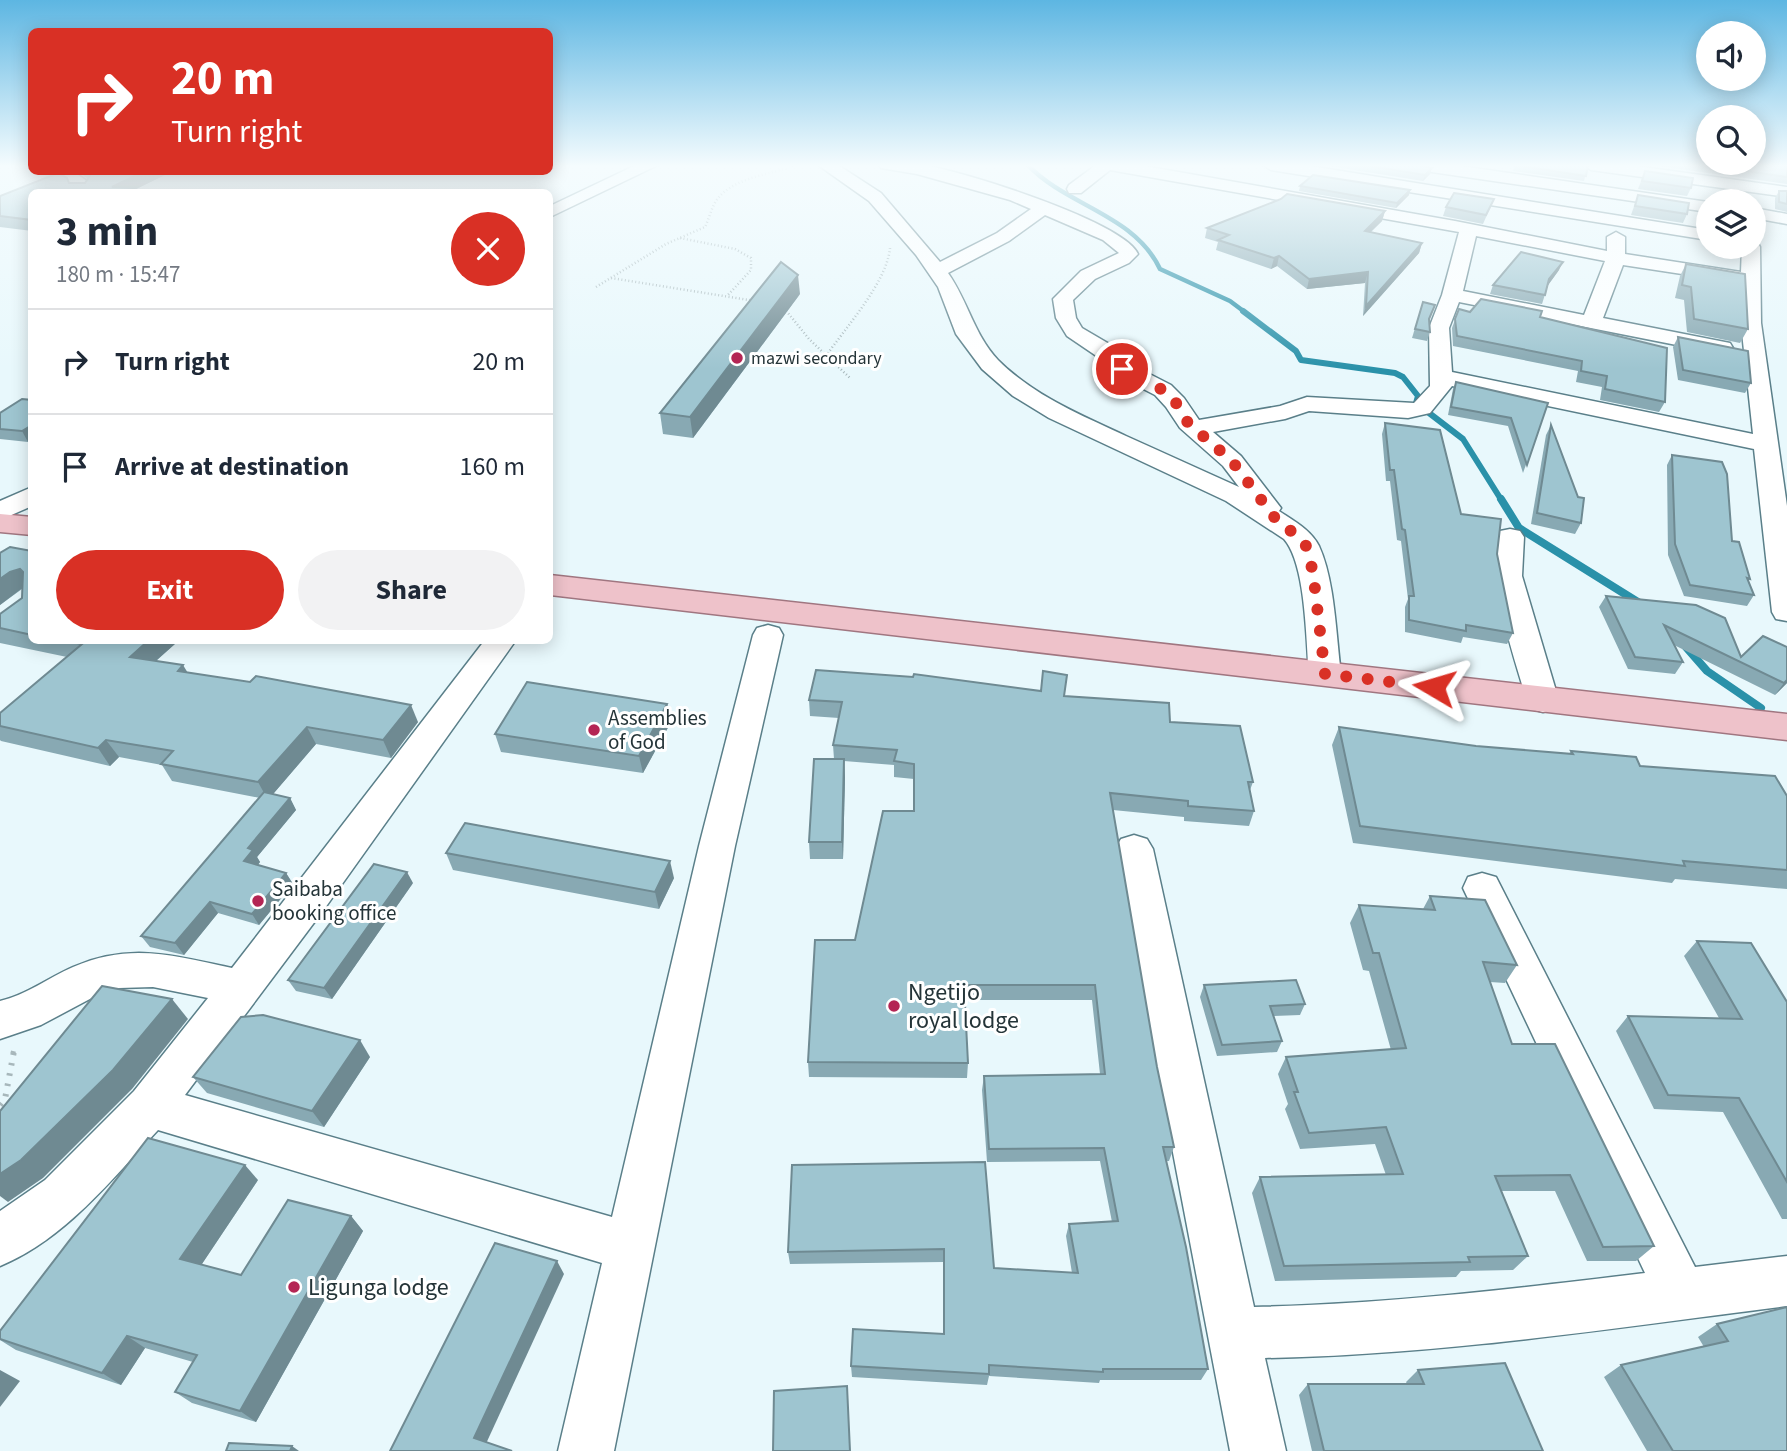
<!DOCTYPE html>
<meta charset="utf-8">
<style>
:root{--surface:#fff;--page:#f2f2f3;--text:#1f2937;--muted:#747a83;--line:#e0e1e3;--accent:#d93025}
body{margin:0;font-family:"Source Sans 3",sans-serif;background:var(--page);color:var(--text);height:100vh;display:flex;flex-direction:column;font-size:26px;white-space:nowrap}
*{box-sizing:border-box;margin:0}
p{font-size:23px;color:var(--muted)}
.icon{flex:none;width:38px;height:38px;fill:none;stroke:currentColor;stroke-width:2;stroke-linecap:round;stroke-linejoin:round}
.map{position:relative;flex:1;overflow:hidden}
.panel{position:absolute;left:28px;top:189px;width:525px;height:455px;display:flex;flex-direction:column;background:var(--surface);border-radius:10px;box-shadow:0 4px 18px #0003}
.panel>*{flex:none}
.banner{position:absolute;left:28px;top:28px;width:525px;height:147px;border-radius:10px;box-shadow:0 4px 18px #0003;background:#d93025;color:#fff;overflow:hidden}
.tools{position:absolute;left:1696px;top:21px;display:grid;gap:14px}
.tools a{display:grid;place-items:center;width:70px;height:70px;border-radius:50%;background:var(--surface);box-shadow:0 4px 18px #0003;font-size:35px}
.pin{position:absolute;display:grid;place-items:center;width:60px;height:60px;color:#fff;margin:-30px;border:4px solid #fff;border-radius:50%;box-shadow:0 2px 7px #0007}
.me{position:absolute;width:77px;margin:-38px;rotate:277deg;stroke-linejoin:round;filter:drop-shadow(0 0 5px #0008)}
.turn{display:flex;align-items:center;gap:24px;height:147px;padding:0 28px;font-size:32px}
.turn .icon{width:91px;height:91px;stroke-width:2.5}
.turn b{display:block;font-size:49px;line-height:60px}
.round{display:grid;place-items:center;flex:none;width:74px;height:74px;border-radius:37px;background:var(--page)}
.overview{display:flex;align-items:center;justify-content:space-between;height:119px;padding:0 28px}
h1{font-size:42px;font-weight:700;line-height:52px}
.cta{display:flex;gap:14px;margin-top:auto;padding:14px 28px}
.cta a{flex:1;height:80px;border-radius:42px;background:var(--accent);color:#fff;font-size:28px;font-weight:700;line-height:80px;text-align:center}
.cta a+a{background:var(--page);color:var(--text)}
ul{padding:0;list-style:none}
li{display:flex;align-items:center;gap:21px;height:105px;padding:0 28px;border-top:2px solid var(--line)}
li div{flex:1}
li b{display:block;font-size:26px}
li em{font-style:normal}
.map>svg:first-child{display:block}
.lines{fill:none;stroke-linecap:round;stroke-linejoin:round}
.stream-far2{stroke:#2a91a9;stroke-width:4.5}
.stream-far1{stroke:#2a91a9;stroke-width:6}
.stream{stroke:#2a91a9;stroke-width:8}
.minor-casing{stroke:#5a7f89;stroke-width:3}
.major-casing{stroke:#a07680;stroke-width:3}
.path-far2{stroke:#a7b7bb;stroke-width:2.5;stroke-dasharray:1 2.5;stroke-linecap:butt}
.path-far1{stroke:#a7b7bb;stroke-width:5;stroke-dasharray:2 6;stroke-linecap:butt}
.path{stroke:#a7b7bb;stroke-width:6;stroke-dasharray:2.5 8;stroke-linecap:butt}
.minor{fill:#fff;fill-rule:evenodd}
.major{fill:#eec2ca;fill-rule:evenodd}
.wall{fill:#88a9b3}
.shaded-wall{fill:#6f8a92}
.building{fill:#9ec5d0;stroke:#6f8a92;stroke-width:2}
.route{stroke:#d93025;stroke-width:12;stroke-dasharray:0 21.6}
.poi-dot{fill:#b42554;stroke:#fff;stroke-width:2.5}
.labels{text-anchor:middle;stroke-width:6;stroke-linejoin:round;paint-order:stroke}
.far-poi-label{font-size:18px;fill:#243438;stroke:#fff;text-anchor:start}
.poi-label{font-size:21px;fill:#243438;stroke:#fff;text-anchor:start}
.near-poi-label{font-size:24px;fill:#243438;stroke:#fff;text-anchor:start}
</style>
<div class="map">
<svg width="1787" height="1451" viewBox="0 0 1787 1451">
<rect width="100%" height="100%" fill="#e8f8fc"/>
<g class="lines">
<path class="stream-far2" d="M1028,165C1066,206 1134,214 1160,269L1230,301L1246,313"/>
<polyline class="stream-far1" points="1243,311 1296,351 1301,360 1395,373 1403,377 1418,396 1416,403 1463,439 1502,501"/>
<g class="stream">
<polyline points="1501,499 1519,528 1641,604"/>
<polyline points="1686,647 1707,671 1761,708"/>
</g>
<g class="minor-casing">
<g id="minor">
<polygon points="636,165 658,165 550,217 550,206"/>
<path d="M818,165H838L881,193L940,262L997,233L1031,209L1010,200L917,174L881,168L879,165C893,165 909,164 922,165C961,170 1124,222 1138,254L1129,263L1095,279L1073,300L1076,318L1082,328L1111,345L1130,364L1171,385L1184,398L1199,420L1280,406L1307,397L1414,403L1430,386L1429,328L1442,295L1459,232L1110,170L1081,193H1069L1067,189L1069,185L1096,165H1139L1455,221L1607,251V237L1616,232L1625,237V254L1741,272L1742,247H1754V242L1758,243L1760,247L1761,323L1787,506V621L1776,619L1772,612L1754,449L1452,386L1430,413L1408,418L1309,411L1285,419L1213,432L1241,456L1281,508L1279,511C1294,521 1311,530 1319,546C1335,581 1336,636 1341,674L1336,681L1325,684L1314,681L1309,674C1306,639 1306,564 1284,539L1226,501L1049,418L1013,396L982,369L956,334L938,287L916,255L869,201ZM1045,215L1103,240L1119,253L1081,271L1053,299L1056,318L1067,336L1095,355L1114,374L1155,395L1166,407L1180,428L1223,466L1239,487C1201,470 1164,453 1126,436C1081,415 1034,396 998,360C974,335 968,301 948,273L1009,241ZM1476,236L1605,261L1584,315L1463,291ZM1623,265L1741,283V323L1753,434L1452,372L1449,328L1459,302L1722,354L1730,353L1733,348L1730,343L1603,318Z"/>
<polygon points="1263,165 1304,165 1708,230 1708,240 1271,170"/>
<polygon points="1410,165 1454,165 1708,202 1708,212 1418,170"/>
<polygon points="1583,165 1629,165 1787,187 1787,197 1591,170"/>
<polygon points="58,172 74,172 94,186 90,192 75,192 76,188 61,180"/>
<polygon points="1754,208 1787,214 1787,224 1754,218"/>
<polygon points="32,487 32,506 0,520 0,501"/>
<path d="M1510,529L1520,531L1524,537L1522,576L1559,701L1554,709L1543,712L1532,709L1527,701C1517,666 1480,560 1500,531Z"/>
<path d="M768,625L779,628L783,635L735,846L614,1451H558L602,1263L158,1130C111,1180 65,1239 0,1266V1211L45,1180L134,1091L208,998L153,987L119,988L103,992L41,1025L0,1039V1001C26,995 48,978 73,967C131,942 174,956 232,968L485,640H516L325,908L185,1095L612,1217L699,846L753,635L757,628Z"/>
<path d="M1134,835L1147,839L1153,849L1254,1307C1385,1304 1515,1289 1645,1273L1463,888L1468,877L1482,873L1496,877L1695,1267L1787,1256V1306C1614,1328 1440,1355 1265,1358L1286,1451H1230L1115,849L1121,839Z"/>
</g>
</g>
<g class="major-casing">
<g id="major">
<polygon points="0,514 32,517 32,535 0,532"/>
<polygon points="550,575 1787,714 1787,740 550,595"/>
</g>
</g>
<g class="path-far2">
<polyline points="680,238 735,249 751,258 751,270 728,295"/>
<polyline points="611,278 755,301"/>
<path d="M596,287L666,244L705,227C709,219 711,209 716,201C732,177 773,174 798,165"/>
<polyline points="784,308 809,339 850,378"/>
<path d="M826,356C846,327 887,282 890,248"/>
</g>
<polyline class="path-far1" points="13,1053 14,1049"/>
<polyline class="path" points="0,1105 5,1099 14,1051"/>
<use href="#minor" class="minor"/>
<use href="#major" class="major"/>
</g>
<g class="wall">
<polygon points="1323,165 1418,165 1432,168 1430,174 1423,181"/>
<polygon points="1514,165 1588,165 1584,181 1513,171"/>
<polygon points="1651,165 1787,165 1787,184"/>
<polygon points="1645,171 1691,188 1687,196 1638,189"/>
<polygon points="82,172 171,172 134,190 32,192 32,231 0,227 0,196 70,183 85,183 88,179 84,176"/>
<polygon points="1300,186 1409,195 1396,208 1299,191"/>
<polygon points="1779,191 1787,191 1787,212 1775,209 1775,198"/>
<polygon points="1638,195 1687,214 1683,223 1631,215"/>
<polygon points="1494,199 1483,224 1443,216 1446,207"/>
<polygon points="1385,211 1382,221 1371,232 1422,243 1419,253 1363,316 1365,283 1307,289 1277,266 1271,269 1216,250 1218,242 1205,238 1207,228"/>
<polygon points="1686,264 1748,329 1740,343 1687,332 1684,300 1675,298 1680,276"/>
<polygon points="1559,270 1548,285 1542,304 1490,294 1493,285"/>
<polygon points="800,294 693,438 663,434 660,413"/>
<polygon points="1423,302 1429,320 1430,332 1427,341 1412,338"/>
<polygon points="1459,309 1470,312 1540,317 1665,402 1659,412 1600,400 1602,387 1576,382 1578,371 1453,346 1452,328"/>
<polygon points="1678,337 1751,383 1745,393 1678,380 1673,347"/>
<polygon points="1456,382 1548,403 1523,473 1508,426 1448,415 1453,389"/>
<polygon points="22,399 28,442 0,439 0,413"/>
<polygon points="1385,423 1461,514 1497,554 1513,633 1507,644 1463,637 1461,643 1405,632 1405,607 1408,599 1401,541 1397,540 1390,481 1386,481 1382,434"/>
<polygon points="1551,425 1581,523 1575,534 1531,524 1546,435"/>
<polygon points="1672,455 1732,541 1750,579 1748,582 1754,595 1747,606 1684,596 1668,555 1667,465"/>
<polygon points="32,551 32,640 174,640 176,643 156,661 187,672 418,722 391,758 316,744 273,794 290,798 296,810 257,857 260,862 258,865 286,873 293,884 259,925 218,913 184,955 150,947 141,936 260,798 172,781 162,765 119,757 110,766 1,741 0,740 0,713 67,657 0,643 0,614 22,598 22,589 0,605 0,553"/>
<polygon points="1606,596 1741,657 1787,683 1775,695 1674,645 1683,662 1675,674 1628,669 1599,607"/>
<polygon points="1064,696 1170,722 1253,782 1250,790 1254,811 1249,826 1184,821 1184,817 1113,810 1157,1067 1174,1147 1169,1161 1166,1161 1208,1369 1201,1380 1100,1380 1099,1383 989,1376 987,1385 852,1377 851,1366 943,1334 943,1262 790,1264 788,1252 792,1165 994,1268 1072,1273 1066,1236 1069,1224 1112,1222 1100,1161 987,1162 982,1090 984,1076 1100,1074 1092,1000 965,1000 968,1063 967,1078 809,1077 808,1062 855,940 914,811 914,779 894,777 894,765 844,761 845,777 843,859 810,859 809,842 834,759 833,745 839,718 810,716 809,700"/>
<polygon points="667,704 671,722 643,773 501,752 495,734"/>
<polygon points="1339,727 1476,746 1569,754 1571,751 1787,796 1787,889 1675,879 1672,883 1353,843 1332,745"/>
<polygon points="446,853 674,878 659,909 453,870"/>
<polygon points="413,883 332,999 296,991 288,980"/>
<polygon points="1430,896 1517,965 1505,983 1490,982 1512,1044 1654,1246 1636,1261 1587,1261 1555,1191 1501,1191 1528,1256 1513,1270 1461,1271 1456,1277 1275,1281 1252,1193 1260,1177 1386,1175 1375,1144 1300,1149 1285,1109 1288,1104 1278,1074 1286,1057 1391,1050 1369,971 1363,970 1350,923 1359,905 1423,909"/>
<polygon points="1697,941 1787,1002 1787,1219 1782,1219 1723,1112 1654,1109 1616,1031 1628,1016 1719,1018 1684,956"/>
<polygon points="1204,985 1305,1004 1300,1015 1274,1016 1282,1041 1277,1052 1217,1056 1200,997"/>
<polygon points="370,1057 324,1127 207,1093 193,1077"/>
<polygon points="258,1180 201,1265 241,1275 351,1216 363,1231 256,1422 192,1403 175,1392 193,1362 145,1348 121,1385 16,1350 0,1340 0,1331"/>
<polygon points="1787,1307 1787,1451 1647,1451 1604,1377 1621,1365 1704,1347 1698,1337 1717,1324"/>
<polygon points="1418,1370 1543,1451 1312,1451 1299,1395 1308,1384 1407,1384 1406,1382"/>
</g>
<g class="shaded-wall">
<polygon points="1432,168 1430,174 1423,181 1425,175"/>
<polygon points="143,172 171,172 134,190 135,192 115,192 112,187"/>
<polygon points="1410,190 1409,195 1396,208 1397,203"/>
<polygon points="1385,211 1382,221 1362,240 1365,231"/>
<polygon points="1422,243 1419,253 1363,316 1366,306"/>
<polygon points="1279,256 1277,266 1271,269 1274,258"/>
<polygon points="1563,262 1559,270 1546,288 1549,279"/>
<polygon points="1368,272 1365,283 1307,289 1309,279"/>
<polygon points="798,275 800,294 693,438 690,417"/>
<polygon points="32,425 32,440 28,442 22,431"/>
<polygon points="20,569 31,586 21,589 0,605 0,579 10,572"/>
<polygon points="149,640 174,640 176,643 141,674 130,657"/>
<polygon points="183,665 194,683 178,671"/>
<polygon points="1787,680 1787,683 1775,695 1784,683"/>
<polygon points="667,704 671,722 643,773 639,756"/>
<polygon points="411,705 418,722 391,758 383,740"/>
<polygon points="307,727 316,744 268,800 258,782"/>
<polygon points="106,740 119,757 110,766 98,748"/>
<polygon points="844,759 845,777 843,859 842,842"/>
<polygon points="290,798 296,810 257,857 260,862 251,873 244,861 248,848"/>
<polygon points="670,861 674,878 659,909 655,892"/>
<polygon points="407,872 413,883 332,999 324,988"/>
<polygon points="286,873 293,884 259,925 252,914"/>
<polygon points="210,902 218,913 184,955 175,943"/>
<polygon points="172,999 188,1019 132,1089 43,1178 8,1202 0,1196 0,1174"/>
<polygon points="360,1040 370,1057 324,1127 312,1111"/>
<polygon points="245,1165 258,1180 196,1273 180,1259"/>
<polygon points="351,1216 363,1231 256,1422 240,1411"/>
<polygon points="557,1261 564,1274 484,1448 474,1438"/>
<polygon points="127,1336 145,1348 121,1385 102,1373"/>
<polygon points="0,1370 20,1381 0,1407"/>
<polygon points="292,1446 299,1451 290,1451"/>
</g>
<g class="building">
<polygon points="1363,165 1418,165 1432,168 1425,175"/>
<polygon points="1515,165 1588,165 1586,176"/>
<polygon points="1704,165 1787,165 1787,177"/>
<polygon points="1645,171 1693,178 1691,188 1642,181"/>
<polygon points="88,172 143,172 112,187 133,188 123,192 32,192 32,220 0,216 0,196 58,173 67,178 69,183 85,183 91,174"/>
<polygon points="1313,175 1410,190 1397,203 1300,186"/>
<polygon points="1779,191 1787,191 1787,204 1779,202"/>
<polygon points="1454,193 1494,199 1486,215 1446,207"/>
<polygon points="1287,194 1385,211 1365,231 1422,243 1366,306 1368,272 1309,279 1279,256 1274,258 1218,240 1229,235 1207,228 1281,199"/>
<polygon points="1638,195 1689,203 1687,214 1635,206"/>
<polygon points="1521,252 1563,262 1549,279 1545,295 1493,285"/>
<polygon points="781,262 798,275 690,417 660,413"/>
<polygon points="1686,264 1745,274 1748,329 1694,319 1691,287 1682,285"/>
<polygon points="1481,299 1542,311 1540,317 1667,348 1665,402 1605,389 1607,376 1581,371 1582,361 1457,336 1455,319 1459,309 1470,312"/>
<polygon points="1423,302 1435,305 1429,319 1430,332 1415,329"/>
<polygon points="1678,337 1748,351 1751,383 1683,370"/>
<polygon points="1456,382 1548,403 1527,465 1511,418 1451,407"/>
<polygon points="22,399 32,400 32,425 22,431 0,429 0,413"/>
<polygon points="1385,423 1440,430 1461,514 1501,519 1497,554 1513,633 1466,625 1466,631 1409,620 1409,596 1414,596 1405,530 1402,529 1394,470 1390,470"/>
<polygon points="1551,425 1578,497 1584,498 1581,523 1537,513"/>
<polygon points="1672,455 1722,462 1727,474 1732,541 1739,542 1750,579 1747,578 1754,595 1690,585 1675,544"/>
<polygon points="10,547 32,551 32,635 0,628 0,614 22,598 23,572 20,569 10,572 0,579 0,553"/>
<polygon points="1606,596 1696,605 1725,618 1741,657 1763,636 1787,647 1787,680 1784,683 1664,625 1683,662 1635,657"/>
<polygon points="62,640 149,640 130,657 183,665 178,671 250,682 256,676 411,705 383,740 307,727 258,782 161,764 173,751 106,740 98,748 0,726 0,713 82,644"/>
<polygon points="816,670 913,677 914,674 1041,691 1043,671 1067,675 1064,696 1169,703 1170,722 1240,726 1253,782 1248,782 1254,811 1188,806 1188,801 1110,793 1157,1067 1174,1147 1163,1147 1186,1247 1208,1369 1103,1369 1103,1372 989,1365 989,1374 851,1366 853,1329 944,1334 944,1249 788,1252 792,1165 985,1162 994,1268 1078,1273 1069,1224 1118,1221 1104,1148 989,1149 984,1076 1105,1074 1095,985 964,985 968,1063 808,1062 815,940 855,940 883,811 914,811 914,764 894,761 897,750 833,745 842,702 809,700"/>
<polygon points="527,682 667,704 639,756 495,734"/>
<polygon points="1339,727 1476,746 1573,754 1571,751 1636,757 1640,766 1775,776 1787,796 1787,870 1683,861 1685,866 1360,826"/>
<polygon points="814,759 844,759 842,842 809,842"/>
<polygon points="264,792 290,798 248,848 253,850 244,861 286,873 273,889 252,914 210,902 175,943 141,936"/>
<polygon points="465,823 670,861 655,892 446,853"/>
<polygon points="374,864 407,872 324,988 288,980"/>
<polygon points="1430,896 1485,900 1517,965 1483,962 1512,1044 1555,1044 1654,1246 1603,1247 1570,1175 1495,1176 1528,1256 1468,1257 1470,1262 1284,1266 1260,1177 1403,1174 1386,1127 1309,1133 1294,1092 1298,1092 1286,1057 1406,1048 1379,953 1373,953 1359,905 1435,910"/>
<polygon points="1697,941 1751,943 1787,1002 1787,1182 1739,1098 1668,1095 1628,1016 1742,1019"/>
<polygon points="1296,980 1305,1004 1270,1006 1282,1041 1222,1045 1204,985"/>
<polygon points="102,986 172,999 113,1070 21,1160 0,1174 0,1111"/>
<polygon points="263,1015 360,1040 312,1111 193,1077 241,1017"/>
<polygon points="148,1138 245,1165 180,1259 241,1275 288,1200 351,1216 240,1411 175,1392 197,1355 127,1336 102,1373 0,1339 0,1331"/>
<polygon points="495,1243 557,1261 474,1438 512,1451 390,1451"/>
<polygon points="1787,1307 1787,1451 1673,1451 1621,1365 1728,1341 1717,1324"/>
<polygon points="1505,1363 1543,1451 1324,1451 1308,1384 1424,1384 1418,1370"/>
<polygon points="847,1386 850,1451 773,1451 774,1391"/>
<polygon points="229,1443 292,1446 290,1451 226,1451"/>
</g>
<linearGradient id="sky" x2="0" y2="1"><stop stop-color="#5db6e2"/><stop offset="0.45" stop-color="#f5fcfe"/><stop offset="1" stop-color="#f5fcfe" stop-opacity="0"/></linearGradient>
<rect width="1787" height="369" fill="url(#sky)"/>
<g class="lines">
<polyline class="route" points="1122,369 1163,390 1176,403 1188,423 1232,461 1278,522 1294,533 1306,546 1313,572 1325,674 1434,687"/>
</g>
<g class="poi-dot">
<circle cx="737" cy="358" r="7"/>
<circle cx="594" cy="730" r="7"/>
<circle cx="258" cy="901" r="7"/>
<circle cx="894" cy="1006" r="7"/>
<circle cx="294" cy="1287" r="7"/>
</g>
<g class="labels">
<g class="far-poi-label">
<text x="751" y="364">mazwi secondary</text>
</g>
<g class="poi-label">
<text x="608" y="725">Assemblies<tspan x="608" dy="24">of God</tspan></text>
<text x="272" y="896">Saibaba<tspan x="272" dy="24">booking office</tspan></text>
</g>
<g class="near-poi-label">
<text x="908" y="1000">Ngetijo<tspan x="908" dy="28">royal lodge</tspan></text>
<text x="308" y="1295">Ligunga lodge</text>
</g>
</g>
</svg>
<div class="tools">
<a><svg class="icon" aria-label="sound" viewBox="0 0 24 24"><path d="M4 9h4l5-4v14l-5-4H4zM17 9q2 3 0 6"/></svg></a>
<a><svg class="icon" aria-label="search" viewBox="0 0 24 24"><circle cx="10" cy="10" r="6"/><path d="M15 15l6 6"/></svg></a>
<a><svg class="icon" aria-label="layers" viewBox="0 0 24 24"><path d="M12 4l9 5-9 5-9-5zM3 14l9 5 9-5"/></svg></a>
</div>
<div class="pin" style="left:1122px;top:369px;background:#d93025"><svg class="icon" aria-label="arrive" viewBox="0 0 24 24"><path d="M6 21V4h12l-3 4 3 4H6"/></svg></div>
<svg class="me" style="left:1434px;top:687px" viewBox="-20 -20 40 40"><path d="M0-17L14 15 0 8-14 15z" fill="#d93025" stroke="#fff" stroke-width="4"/></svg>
<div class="banner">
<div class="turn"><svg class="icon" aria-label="right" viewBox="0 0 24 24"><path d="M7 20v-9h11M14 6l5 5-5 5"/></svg><div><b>20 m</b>Turn right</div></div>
</div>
<section class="panel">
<div class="overview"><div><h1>3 min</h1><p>180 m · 15:47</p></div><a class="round" style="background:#d93025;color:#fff"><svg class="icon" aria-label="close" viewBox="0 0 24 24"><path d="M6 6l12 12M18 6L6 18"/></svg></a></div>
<ul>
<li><svg class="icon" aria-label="right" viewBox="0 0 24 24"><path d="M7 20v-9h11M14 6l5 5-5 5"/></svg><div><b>Turn right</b></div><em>20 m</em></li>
<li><svg class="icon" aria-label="arrive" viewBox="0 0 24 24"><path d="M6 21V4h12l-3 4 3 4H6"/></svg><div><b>Arrive at destination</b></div><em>160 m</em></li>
</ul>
<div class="cta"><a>Exit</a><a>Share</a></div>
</section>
</div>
